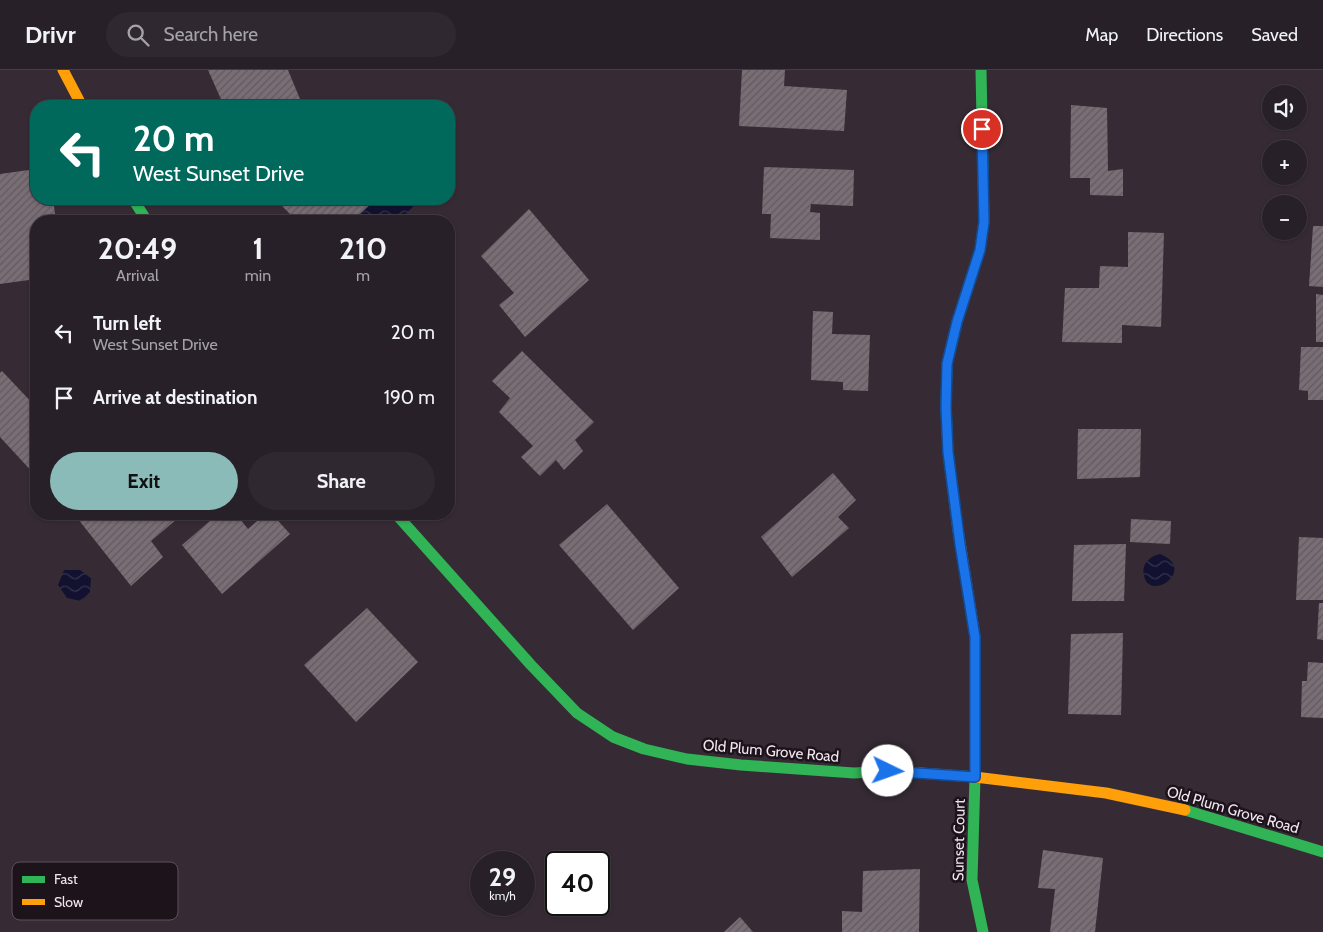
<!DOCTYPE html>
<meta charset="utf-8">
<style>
:root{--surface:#282028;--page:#302830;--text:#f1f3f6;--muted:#a5a3a8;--line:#443e45;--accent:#8bbbb9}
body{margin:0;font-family:Cabin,sans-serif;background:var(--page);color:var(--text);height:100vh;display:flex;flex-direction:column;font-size:19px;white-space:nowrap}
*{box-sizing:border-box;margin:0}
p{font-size:16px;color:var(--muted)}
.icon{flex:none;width:28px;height:28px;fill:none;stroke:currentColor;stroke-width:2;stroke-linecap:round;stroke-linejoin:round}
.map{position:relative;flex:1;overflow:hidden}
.details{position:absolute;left:30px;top:145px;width:425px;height:305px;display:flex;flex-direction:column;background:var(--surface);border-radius:20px;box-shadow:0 1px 4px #0004,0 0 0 1px var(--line)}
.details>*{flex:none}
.hud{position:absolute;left:30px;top:30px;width:425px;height:105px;border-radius:20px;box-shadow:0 1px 4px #0004,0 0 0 1px var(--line);background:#00695c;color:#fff;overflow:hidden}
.fabs{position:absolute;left:1262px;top:15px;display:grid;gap:10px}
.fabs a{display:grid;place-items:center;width:45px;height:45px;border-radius:50%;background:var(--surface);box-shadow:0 1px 4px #0004,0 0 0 1px var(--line);font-size:25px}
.speed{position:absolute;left:470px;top:781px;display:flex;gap:10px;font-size:25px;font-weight:700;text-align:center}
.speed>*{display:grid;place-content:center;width:65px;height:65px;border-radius:50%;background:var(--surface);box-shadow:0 1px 4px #0004,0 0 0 1px var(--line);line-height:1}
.speed small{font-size:12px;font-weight:400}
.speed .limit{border:2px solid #111;border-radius:8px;background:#fff;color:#111}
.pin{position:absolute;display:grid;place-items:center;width:42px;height:42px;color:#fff;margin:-21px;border:2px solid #fff;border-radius:50%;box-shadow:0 1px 5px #0007}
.me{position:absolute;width:55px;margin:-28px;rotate:93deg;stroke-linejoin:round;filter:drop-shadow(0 0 4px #0008)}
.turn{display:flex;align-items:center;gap:18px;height:105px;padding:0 20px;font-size:22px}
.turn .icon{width:65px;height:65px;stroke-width:2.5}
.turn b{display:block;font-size:35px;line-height:42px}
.eta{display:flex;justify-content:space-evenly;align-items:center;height:85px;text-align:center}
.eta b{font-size:30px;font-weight:700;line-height:35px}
.primary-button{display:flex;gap:10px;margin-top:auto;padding:10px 20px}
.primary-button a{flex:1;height:58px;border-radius:30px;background:var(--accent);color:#111;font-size:20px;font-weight:700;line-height:58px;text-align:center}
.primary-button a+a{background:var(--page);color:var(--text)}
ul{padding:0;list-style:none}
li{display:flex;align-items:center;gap:15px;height:65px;padding:0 20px}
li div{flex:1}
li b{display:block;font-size:19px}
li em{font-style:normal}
header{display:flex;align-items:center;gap:30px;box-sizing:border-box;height:70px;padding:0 25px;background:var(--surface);border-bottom:1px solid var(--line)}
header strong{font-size:24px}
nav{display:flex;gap:28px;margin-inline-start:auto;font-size:18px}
.search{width:350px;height:45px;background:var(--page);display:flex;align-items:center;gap:12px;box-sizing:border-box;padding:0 18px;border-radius:28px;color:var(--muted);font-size:19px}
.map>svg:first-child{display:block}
.water{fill:url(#water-waves)}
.building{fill:url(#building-hatch)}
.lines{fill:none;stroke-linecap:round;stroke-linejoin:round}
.fast{stroke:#30b455;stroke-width:11}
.slow{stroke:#ff9f0a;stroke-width:11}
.route-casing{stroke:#114b97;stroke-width:12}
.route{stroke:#1a73e8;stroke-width:9}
.labels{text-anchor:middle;stroke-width:5;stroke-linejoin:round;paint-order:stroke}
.street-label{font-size:15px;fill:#f1e5f0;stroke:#1c131b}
.key{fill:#1c131b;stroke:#5c525b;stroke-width:1}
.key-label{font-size:14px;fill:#f1e5f0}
</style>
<header>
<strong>Drivr</strong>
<div class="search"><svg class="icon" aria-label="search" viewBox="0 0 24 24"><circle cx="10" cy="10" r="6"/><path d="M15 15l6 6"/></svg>Search here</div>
<nav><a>Map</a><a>Directions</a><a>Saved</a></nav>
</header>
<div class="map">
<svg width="1323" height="862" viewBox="0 0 1323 862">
<defs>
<pattern id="water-waves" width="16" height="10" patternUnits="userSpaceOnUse" patternTransform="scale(1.25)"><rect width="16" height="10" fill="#121230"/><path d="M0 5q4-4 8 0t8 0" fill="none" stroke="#35344e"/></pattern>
<pattern id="building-hatch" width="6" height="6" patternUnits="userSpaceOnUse" patternTransform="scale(1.25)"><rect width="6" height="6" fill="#796e75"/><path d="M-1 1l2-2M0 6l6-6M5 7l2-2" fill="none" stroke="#605a5e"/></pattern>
</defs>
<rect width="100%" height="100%" fill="#362b35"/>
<g class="water">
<polygon points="377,129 406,129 413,137 398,151 355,151 353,150"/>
<path d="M1160,484C1198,499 1150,533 1144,506C1141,494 1150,486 1160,484Z"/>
<polygon points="64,500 80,500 91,508 90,522 81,531 67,528 58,515"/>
</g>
<g class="building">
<polygon points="208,0 288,0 302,34 298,36 224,36"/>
<polygon points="742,0 785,0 784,16 847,20 844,61 739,56"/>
<polygon points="1071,35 1107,38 1108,101 1123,99 1123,126 1090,125 1090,108 1070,108"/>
<polygon points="764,97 854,100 853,136 811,134 810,142 820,143 820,170 770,168 771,144 762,144"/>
<polygon points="36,99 36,129 53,129 56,151 36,151 36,209 0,214 0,104"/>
<polygon points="286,129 372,129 374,131 353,150 355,151 297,151 280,134"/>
<polygon points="529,139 589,210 525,267 499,235 514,223 481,186"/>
<polygon points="1313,156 1323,156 1323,217 1309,216"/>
<polygon points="1128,162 1164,163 1161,257 1122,255 1122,273 1062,272 1065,218 1099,218 1100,196 1128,197"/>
<polygon points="1316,224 1323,225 1323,272 1316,272"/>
<polygon points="813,241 833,242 832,264 870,265 868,321 843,320 843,312 811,310"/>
<polygon points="1301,277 1323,277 1323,330 1308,330 1308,321 1299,320"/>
<polygon points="522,281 594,352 575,370 583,381 564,400 556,390 540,406 521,387 533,376 499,342 510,328 492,311"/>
<polygon points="2,301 36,337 36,406 0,367 0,303"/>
<polygon points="1078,359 1141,359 1140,407 1077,409"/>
<polygon points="833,403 856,430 838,447 849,458 792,507 761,467"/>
<polygon points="607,434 679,518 633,560 559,475"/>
<polygon points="74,444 183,444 151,471 163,487 131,516"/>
<polygon points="218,444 236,444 248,459 265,444 272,444 290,464 222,524 182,475"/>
<polygon points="1131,449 1171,451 1170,474 1130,472"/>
<polygon points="1299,467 1323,468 1323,530 1296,530"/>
<polygon points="1126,474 1124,531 1072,531 1074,475"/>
<polygon points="1319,533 1323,533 1323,570 1317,569"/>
<polygon points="367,538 418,592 356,652 304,595"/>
<polygon points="1123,563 1121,645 1068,644 1071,564"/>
<polygon points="1308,592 1323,593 1323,648 1301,647 1302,611 1307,611"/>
<polygon points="1043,780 1103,788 1095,862 1050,862 1055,819 1038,818"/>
<polygon points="920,799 919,862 842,862 842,841 862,842 863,801"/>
<polygon points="740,847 753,862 724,862"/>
</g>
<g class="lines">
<g class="fast">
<polyline points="133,129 147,151"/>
<polyline points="396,444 531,595 577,643 613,667 644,679 687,689 741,695 854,703 888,701 920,703"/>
<polyline points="958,460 948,382 946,338 947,294 957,252 980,180 984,152 981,0"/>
<polyline points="975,611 975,707 972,810 983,862"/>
<polyline points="1185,740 1323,782"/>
</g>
<g class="slow">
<polyline points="63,0 82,36"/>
<polyline points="958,460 975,567 975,611"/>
<polyline points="920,703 975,707 1106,723 1185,740"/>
</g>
</g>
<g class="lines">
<g class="route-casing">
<polyline id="route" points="888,701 975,707 975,567 960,474 948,382 946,338 947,294 957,252 980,180 984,152 982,59"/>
</g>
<use href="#route" class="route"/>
</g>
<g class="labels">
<g class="street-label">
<text transform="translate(771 681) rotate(5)" y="5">Old Plum Grove Road</text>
<text transform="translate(1233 740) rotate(16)" y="5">Old Plum Grove Road</text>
<text transform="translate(959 770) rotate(-89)" y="5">Sunset Court</text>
</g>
</g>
<rect x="12" y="792" width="166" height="58" rx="8" class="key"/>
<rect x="22" y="806" width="23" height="7" fill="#30b455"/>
<rect x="22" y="829" width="23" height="6" fill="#ff9f0a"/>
<g class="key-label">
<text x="54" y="814">Fast</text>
<text x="54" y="837">Slow</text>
</g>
</svg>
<div class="fabs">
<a><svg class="icon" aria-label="sound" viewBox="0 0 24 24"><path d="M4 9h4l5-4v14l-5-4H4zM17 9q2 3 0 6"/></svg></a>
<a>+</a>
<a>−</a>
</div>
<div class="speed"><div>29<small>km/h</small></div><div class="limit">40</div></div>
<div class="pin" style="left:982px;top:59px;background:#d93025"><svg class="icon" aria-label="arrive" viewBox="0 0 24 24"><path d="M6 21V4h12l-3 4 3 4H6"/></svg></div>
<svg class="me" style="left:888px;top:701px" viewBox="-20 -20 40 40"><circle r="19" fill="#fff"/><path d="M0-13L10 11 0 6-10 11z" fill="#1a73e8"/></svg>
<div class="hud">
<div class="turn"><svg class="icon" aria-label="left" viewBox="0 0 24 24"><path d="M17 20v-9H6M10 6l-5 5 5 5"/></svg><div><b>20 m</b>West Sunset Drive</div></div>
</div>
<section class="details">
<div class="eta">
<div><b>20:49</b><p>Arrival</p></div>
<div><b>1</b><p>min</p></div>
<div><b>210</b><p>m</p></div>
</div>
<ul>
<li><svg class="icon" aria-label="left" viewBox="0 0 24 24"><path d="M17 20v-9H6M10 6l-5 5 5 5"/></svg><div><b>Turn left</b><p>West Sunset Drive</p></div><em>20 m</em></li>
<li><svg class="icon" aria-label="arrive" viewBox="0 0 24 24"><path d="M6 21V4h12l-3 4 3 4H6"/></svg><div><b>Arrive at destination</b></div><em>190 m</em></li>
</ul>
<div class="primary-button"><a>Exit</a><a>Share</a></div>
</section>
</div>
